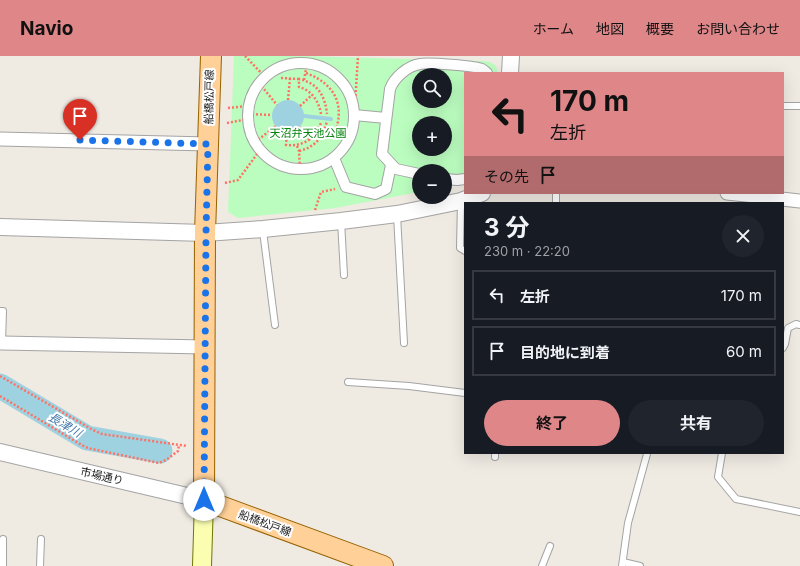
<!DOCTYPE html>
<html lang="ja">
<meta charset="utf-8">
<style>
:root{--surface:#171b24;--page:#20242c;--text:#f1f3f6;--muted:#9ea1a6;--line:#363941;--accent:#df8689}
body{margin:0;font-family:Inter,"Noto Sans JP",sans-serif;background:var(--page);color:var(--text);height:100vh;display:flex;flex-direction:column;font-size:15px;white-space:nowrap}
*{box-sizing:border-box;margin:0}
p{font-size:13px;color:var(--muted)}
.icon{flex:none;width:22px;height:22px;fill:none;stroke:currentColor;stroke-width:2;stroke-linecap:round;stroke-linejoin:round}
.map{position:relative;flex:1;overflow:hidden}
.sheet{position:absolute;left:464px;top:146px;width:320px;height:252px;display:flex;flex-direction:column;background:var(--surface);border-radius:0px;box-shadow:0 4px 16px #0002}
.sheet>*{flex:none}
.top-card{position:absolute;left:464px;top:16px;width:320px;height:122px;border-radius:0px;box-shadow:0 4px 16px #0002;background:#df8689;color:#111;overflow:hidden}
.controls{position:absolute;left:412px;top:12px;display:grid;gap:8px}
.controls a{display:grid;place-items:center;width:40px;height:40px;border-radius:50%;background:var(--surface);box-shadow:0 4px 16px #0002;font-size:20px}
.pin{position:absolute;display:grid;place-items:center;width:34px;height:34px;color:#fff;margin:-41px -17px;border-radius:50% 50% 50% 0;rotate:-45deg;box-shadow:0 0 4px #0007}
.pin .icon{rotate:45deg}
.me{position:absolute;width:44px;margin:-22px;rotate:0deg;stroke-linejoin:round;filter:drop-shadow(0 0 3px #0008)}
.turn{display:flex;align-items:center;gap:14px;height:84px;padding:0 20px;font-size:18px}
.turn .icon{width:52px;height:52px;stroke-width:2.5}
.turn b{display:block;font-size:28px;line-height:34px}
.then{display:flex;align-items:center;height:38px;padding:0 20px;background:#0003;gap:8px;font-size:15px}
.round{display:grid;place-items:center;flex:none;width:42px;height:42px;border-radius:21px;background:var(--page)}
.summary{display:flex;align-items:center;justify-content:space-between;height:68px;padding:0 20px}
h1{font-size:24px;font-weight:700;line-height:30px}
.cta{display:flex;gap:8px;margin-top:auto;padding:8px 20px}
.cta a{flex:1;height:46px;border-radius:24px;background:var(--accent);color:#111;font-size:16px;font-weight:700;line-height:46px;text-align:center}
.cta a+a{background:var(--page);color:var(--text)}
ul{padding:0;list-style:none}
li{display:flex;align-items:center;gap:12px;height:50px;margin:0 8px 6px;padding:0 12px;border:2px solid var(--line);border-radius:0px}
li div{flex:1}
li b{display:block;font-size:15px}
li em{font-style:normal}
header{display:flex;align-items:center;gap:24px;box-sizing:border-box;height:56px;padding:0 20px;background:var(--accent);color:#111}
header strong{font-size:19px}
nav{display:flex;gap:22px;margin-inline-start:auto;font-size:14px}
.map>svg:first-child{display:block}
.park{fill:#bbfdbf;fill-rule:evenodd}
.water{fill:#9fd2e0}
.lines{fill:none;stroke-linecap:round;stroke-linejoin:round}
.stream{stroke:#9fd2e0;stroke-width:4}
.river{stroke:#9fd2e0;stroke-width:25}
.service-casing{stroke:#a4a4a4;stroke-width:8}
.pedestrian-casing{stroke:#a4a4a4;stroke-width:12}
.minor-casing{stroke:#a4a4a4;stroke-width:15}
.tertiary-casing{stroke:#a4a4a4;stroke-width:18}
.secondary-casing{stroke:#6d7800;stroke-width:20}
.primary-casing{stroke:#966200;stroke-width:22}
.path{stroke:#ff7163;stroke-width:2.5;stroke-dasharray:2 2;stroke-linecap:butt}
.service{stroke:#fff;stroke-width:6}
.pedestrian{stroke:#fff;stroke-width:10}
.minor{stroke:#fff;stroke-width:13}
.tertiary{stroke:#fff;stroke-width:16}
.secondary{stroke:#fbfeb1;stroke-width:18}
.primary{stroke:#ffd097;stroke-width:20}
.route{stroke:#1a73e8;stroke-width:7;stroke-dasharray:0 12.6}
.labels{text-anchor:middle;stroke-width:4;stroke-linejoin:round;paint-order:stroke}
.street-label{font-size:11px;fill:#1d1d1d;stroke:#fff}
.park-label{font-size:11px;fill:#04820c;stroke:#fff}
.water-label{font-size:12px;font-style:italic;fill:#4078ab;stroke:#fff}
</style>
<header>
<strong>Navio</strong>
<nav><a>ホーム</a><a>地図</a><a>概要</a><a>お問い合わせ</a></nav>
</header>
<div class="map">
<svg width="800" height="510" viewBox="0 0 800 510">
<rect width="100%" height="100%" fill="#efeae2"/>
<path class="park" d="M234,0H303L483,5L490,6L496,10L498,17H465V127L445,131V115H419V136L335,152L238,162L228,156ZM419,19H445V45H419ZM419,67H445V93H419Z"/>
<circle class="water" cx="288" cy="60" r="16"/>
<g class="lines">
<polyline class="stream" points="304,60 331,63"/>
<polyline class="river" points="0,330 87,382 160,395"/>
<g class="service-casing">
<g id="service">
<polyline points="783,50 800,50"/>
<polyline points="461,145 460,192 465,195"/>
<polyline points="556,147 556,137"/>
<polyline points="397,159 404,287"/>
<polyline points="341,165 344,219"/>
<polyline points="263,175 275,269"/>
<polyline points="0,255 3,255 2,287"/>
<polyline points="783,292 785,288 788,272 796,268 800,269"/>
<polyline points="348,326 409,330 465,337"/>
<polyline points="722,397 718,421 736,443 800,456"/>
<polyline points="495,401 495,397"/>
<polyline points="623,506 640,510"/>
<polyline points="3,510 3,483"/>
<polyline points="40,510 41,483"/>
<polyline points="542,510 550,490"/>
<polyline points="622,510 628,467 647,398"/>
</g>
</g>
<g class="pedestrian-casing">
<g id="pedestrian">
<circle cx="301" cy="60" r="53"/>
<polyline points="354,59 386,62"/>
<polyline points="334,102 346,131 375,138 386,133 391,109"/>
<path d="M419,118L396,113L382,98L390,33C394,22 407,10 420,8C426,6 477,10 482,13C484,14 486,16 487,17"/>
<polyline points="445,123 457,124 465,123"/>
</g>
</g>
<g class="minor-casing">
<g id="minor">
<polyline points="0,83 208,88"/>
<polyline points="727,137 800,145"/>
<polyline points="2,287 205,291"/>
</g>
</g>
<g class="tertiary-casing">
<g id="tertiary">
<polyline points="510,17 511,0"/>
<polyline points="0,171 205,177 263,173 341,165 397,158 461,145 482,137"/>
<polyline points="0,396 204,444"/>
</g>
</g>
<g class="secondary-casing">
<polyline id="secondary" points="202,510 204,444"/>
</g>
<g class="primary-casing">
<polyline id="primary" points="211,0 205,177 204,444 383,510"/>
</g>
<g class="path">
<polyline points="245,0 265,21"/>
<path d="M306,17C335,28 346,49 334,79L349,83"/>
<polyline points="281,22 299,23"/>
<polyline points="304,24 307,8"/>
<polyline points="259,27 277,49"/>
<polyline points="288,44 290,22"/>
<polyline points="355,48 358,0"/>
<polyline points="300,50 312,39"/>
<polyline points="228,52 248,50"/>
<polyline points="248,58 272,59"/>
<path d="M321,58C319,45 311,34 299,31V23C318,27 325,40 327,58"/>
<polyline points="227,67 248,63"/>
<polyline points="299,71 310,84"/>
<path d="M287,76L286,89C303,91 317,82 321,66"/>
<polyline points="255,86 276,70"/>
<polyline points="297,90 299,95 300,113"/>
<path d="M299,95C315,91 323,82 327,65"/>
<polyline points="225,127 238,124 260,94"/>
<polyline points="315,154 321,136 335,133"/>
<polyline points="0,320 93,374 102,378 187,390"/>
<polyline points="0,340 85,391 92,393 159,407 166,404 178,395 179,389"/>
</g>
<use href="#service" class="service"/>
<use href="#pedestrian" class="pedestrian"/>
<use href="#minor" class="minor"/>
<use href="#tertiary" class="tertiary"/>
<use href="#secondary" class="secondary"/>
<use href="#primary" class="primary"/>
</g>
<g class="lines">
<polyline class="route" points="80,84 208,88 206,177 204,444"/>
</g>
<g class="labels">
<g class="street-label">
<text transform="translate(209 41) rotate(-89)" y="4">船橋松戸線</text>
<text transform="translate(102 420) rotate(13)" y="4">市場通り</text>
<text transform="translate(265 467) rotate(20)" y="4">船橋松戸線</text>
</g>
<g class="park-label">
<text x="308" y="81">天沼弁天池公園</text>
</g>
<g class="water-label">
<text transform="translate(65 369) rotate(31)" y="4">長津川</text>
</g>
</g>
</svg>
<div class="controls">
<a><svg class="icon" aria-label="search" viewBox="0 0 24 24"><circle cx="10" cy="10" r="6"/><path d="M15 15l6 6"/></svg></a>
<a>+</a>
<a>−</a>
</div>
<div class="pin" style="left:80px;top:84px;background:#d93025"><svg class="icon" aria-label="arrive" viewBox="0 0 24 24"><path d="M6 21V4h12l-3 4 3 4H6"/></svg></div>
<svg class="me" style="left:204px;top:444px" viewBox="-20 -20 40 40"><circle r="19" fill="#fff"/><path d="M0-13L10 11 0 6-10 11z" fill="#1a73e8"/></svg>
<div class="top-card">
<div class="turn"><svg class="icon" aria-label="left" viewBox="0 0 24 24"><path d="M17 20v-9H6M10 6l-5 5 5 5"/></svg><div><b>170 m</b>左折</div></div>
<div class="then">その先<svg class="icon" aria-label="arrive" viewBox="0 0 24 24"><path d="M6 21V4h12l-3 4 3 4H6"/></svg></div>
</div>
<section class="sheet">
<div class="summary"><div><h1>3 分</h1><p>230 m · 22:20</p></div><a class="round"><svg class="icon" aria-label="close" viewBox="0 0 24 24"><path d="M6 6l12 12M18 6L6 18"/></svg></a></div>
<ul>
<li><svg class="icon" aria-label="left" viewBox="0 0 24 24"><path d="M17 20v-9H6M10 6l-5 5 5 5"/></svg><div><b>左折</b></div><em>170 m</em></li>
<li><svg class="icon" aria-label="arrive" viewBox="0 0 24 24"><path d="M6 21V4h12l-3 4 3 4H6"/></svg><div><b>目的地に到着</b></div><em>60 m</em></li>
</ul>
<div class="cta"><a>終了</a><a>共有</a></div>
</section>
</div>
